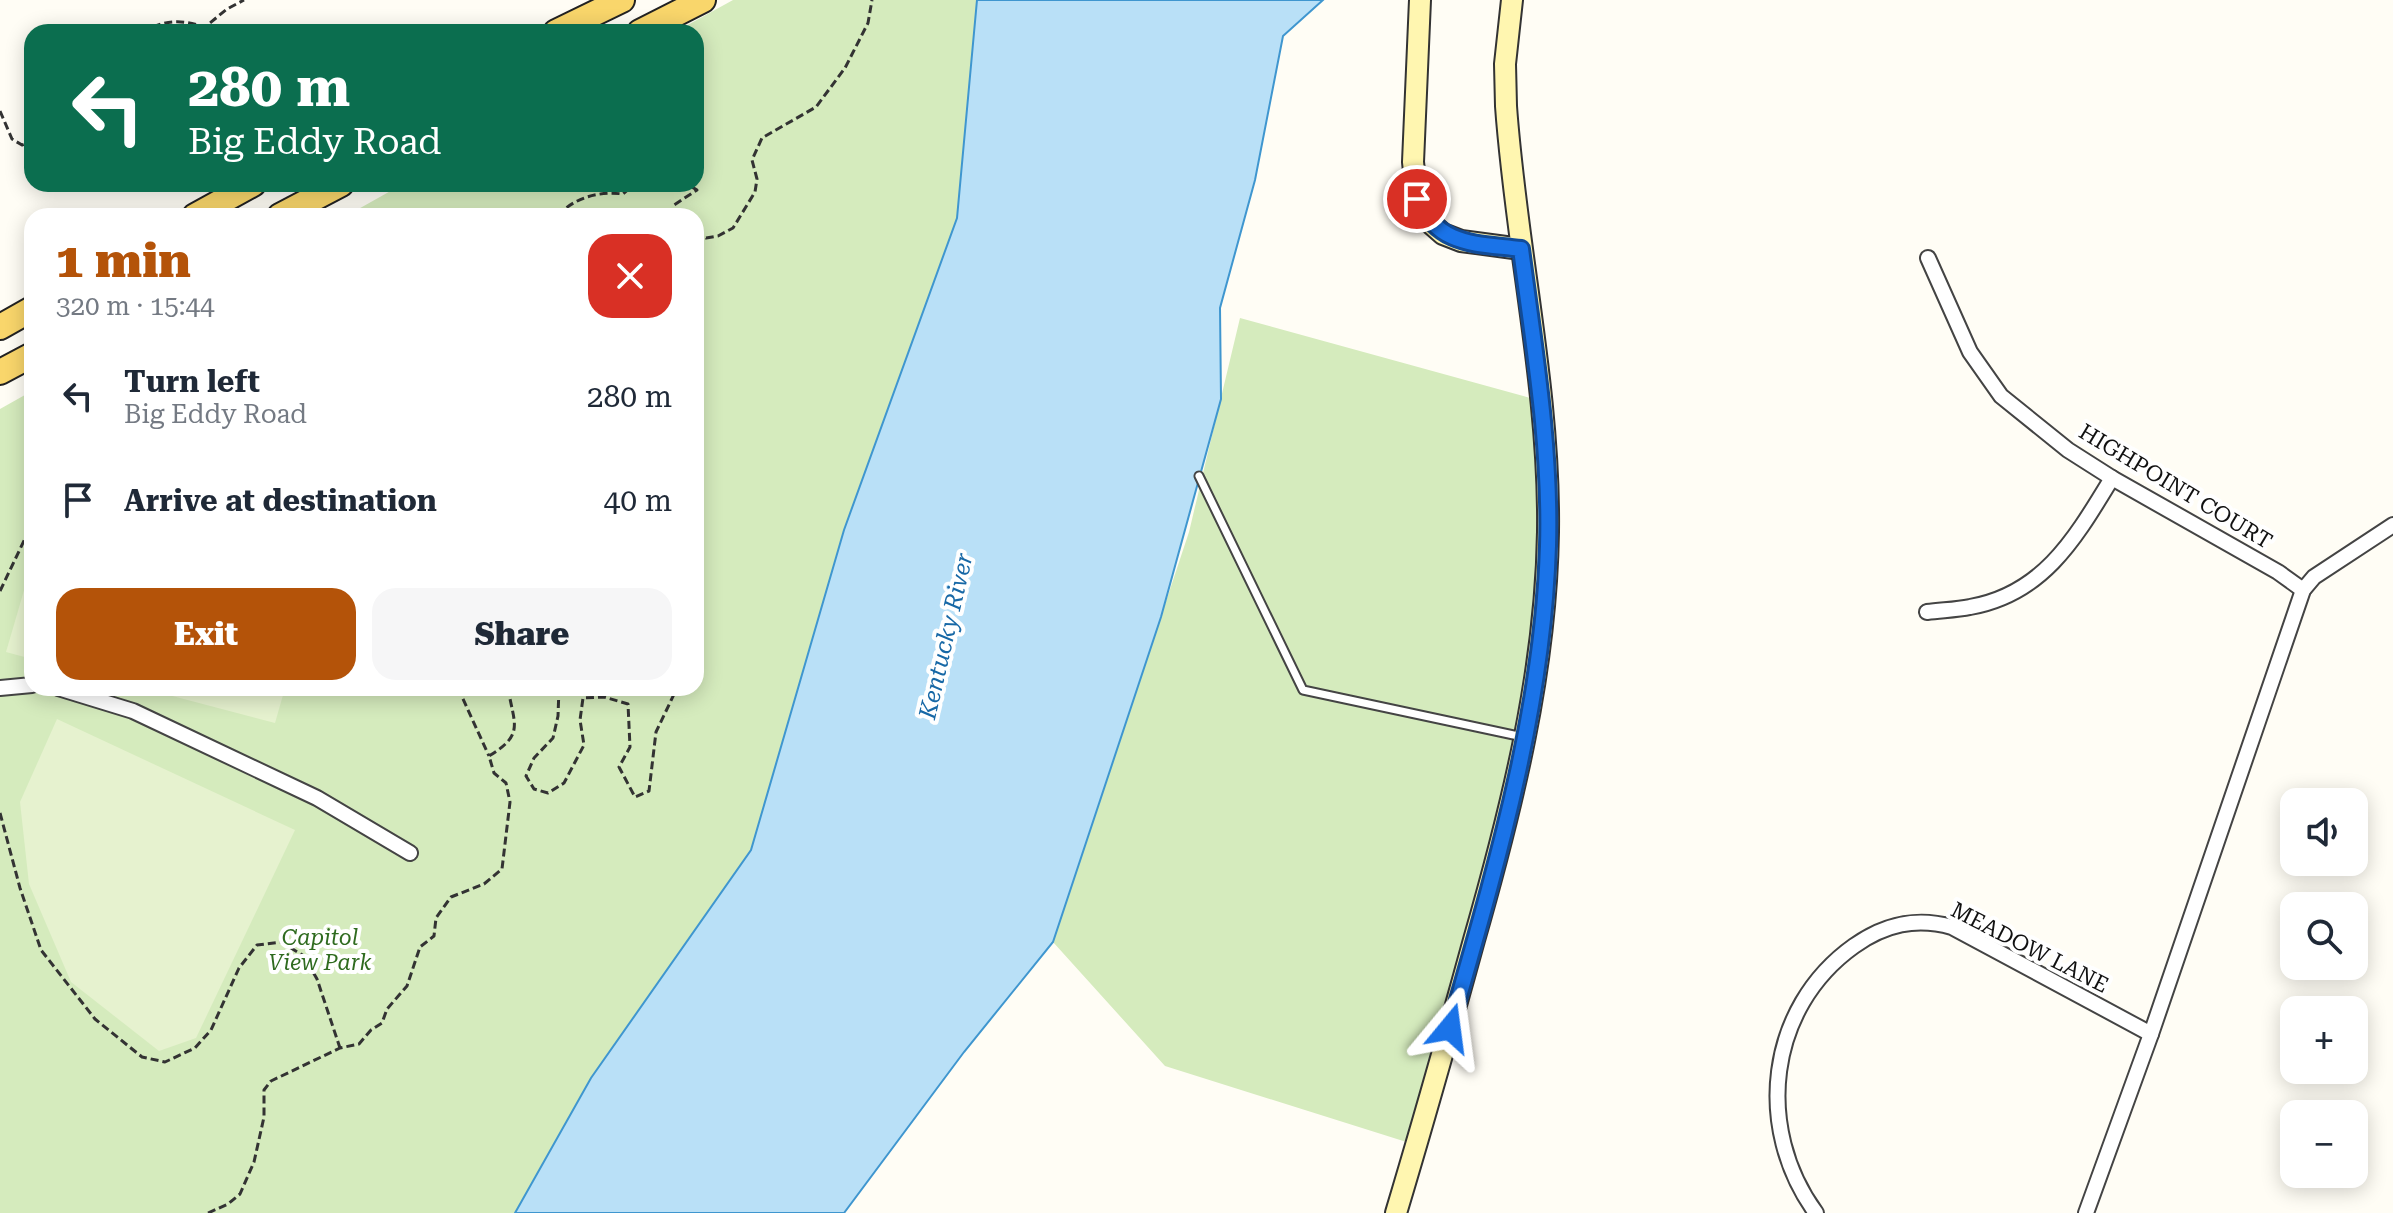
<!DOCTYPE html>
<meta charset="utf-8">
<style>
:root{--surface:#fff;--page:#f6f6f7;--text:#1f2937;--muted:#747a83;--accent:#b45309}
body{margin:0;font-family:"Roboto Serif",serif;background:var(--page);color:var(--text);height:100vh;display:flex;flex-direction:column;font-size:30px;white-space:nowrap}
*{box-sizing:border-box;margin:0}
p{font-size:26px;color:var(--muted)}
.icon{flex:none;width:44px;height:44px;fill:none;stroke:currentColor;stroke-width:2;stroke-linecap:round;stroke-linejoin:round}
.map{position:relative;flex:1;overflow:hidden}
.sheet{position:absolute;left:24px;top:208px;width:680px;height:488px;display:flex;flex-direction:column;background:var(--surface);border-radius:24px;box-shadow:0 4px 20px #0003}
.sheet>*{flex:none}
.top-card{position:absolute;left:24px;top:24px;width:680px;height:168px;border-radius:24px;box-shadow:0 4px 20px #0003;background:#0b6e4f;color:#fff;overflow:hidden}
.fabs{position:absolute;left:2280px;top:788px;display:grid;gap:16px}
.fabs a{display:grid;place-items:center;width:88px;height:88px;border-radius:16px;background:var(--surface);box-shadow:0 4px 20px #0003;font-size:40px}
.pin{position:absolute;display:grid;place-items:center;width:68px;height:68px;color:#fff;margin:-34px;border:4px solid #fff;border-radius:50%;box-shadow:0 2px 8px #0007}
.me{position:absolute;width:88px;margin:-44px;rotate:16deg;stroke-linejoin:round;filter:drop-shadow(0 0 6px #0008)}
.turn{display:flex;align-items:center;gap:28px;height:168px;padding:0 32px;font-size:36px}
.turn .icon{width:104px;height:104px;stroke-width:2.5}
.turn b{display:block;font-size:56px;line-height:68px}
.round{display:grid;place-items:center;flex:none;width:84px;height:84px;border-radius:24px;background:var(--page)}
.summary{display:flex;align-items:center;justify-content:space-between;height:136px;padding:0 32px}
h1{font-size:48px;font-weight:800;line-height:60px;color:var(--accent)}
.primary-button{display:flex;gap:16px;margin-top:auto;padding:16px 32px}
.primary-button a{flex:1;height:92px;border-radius:24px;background:var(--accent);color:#fff;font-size:32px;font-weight:800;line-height:92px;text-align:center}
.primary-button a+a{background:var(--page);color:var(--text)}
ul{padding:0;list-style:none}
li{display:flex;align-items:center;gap:24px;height:104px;padding:0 32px}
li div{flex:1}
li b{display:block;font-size:30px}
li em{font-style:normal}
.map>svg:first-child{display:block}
.green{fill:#d5ebbd}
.pitch{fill:#e6f2cf}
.water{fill:#b9e0f7;stroke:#3f96cf;stroke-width:2}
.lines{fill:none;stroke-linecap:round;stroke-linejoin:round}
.lane-casing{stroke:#444;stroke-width:11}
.street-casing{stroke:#444;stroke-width:18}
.secondary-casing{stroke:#333;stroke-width:24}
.primary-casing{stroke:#222;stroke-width:28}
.path{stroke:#333;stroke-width:3;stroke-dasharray:8 4;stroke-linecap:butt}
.lane{stroke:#fff;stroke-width:7}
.street{stroke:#fff;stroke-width:14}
.secondary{stroke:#fff6b0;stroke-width:20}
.primary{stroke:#f9d66b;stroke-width:24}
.route-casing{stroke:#114b97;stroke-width:20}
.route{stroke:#1a73e8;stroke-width:14}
.labels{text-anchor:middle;stroke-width:8;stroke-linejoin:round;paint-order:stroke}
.street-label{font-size:22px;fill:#111;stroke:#fff}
.park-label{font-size:22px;font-style:italic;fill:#2f6b1f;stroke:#fff}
.water-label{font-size:24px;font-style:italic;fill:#1768a6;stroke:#fff}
</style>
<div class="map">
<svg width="2393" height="1213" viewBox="0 0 2393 1213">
<rect width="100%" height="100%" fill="#fffdf5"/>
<g class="green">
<polygon points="733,0 977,0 957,218 844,530 751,850 591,1078 515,1213 0,1213 0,409 32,391 32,688 696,688 696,216 346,216 403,184 696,184 696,32 675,32"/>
<polygon points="1240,318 1552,404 1529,683 1467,963 1416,1145 1165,1066 1053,942 1189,532"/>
</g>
<g class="pitch">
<polygon points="32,563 32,659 6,652"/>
<polygon points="142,688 285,688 275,723"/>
<polygon points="57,719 295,830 196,1038 159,1051 71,982 29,884 20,802"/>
</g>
<polygon class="water" points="977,0 1323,0 1283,36 1255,180 1220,308 1221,399 1161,617 1053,942 964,1052 844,1213 515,1213 591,1078 751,850 844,530 957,218"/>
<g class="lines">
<g class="lane-casing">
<polyline id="lane" points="1199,476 1303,690 1523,737"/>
</g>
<g class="street-casing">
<g id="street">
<polyline points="1928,258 1970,352 2001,396 2068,450 2112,478 2278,572 2303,590"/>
<path d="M1927,612C1941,610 1956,610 1970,607C2044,594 2076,537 2112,478"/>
<polyline points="0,688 32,685"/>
<polyline points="58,688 133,711 317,798 410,853"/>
<path d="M1816,1213C1754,1128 1767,1008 1854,946C1885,924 1916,917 1952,927L2151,1034"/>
<polyline points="2086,1213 2151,1034 2303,590 2314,577 2393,525"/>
</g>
</g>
<g class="secondary-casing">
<g id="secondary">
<polyline points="1420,0 1413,162 1417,199 1427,220 1443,234 1461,241 1521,249"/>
<path d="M1396,1213C1423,1123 1449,1031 1474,940C1512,807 1546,671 1548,532C1550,389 1516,248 1506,106L1505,64L1512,0"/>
</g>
</g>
<g class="primary-casing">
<g id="primary">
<polyline points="556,32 622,0"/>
<polyline points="640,32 703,0"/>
<polyline points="195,216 253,184"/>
<polyline points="280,216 341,184"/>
<polyline points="0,327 32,309"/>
<polyline points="0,372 32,355"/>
</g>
</g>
<g class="path">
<path d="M142,32C165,20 180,19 205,27L227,9L244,0"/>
<polyline points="0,111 12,139 22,145 32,141"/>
<path d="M558,216C574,197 600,191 623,194L631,187L647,184"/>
<polyline points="671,216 674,205 697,190 687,184"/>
<polyline points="696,231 706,238 718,236 733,228 755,192 757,179 752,160 762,138 816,107 845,68 868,23 872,0"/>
<polyline points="696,248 700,264 696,280"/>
<polyline points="0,591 32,524"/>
<polyline points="458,688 489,756"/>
<polyline points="559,688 558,716 553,738 534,758 526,776 534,789 548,793 564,783 584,745 580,720 583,698 604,697 628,704 630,747 619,767 635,797 649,791 656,732 677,688"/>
<polyline points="0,813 20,888 41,950 95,1019 142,1057 165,1062 195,1048 211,1030 239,968 257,945 281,942 304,956 317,979 340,1048"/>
<path d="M208,1213L228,1204L240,1194L254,1162L264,1117V1090L271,1081L340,1048L359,1044L371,1030L382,1023L387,1009L407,986L420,947L434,936L436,918L451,897L484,884L502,869L510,802L506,783L494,773L489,756C525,734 514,725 508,688"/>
</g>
<use href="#lane" class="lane"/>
<use href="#street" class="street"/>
<use href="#secondary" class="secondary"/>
<use href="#primary" class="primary"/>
</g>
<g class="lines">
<g class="route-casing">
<path id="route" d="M1417,199C1439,247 1475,243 1521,249C1534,347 1551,447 1548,546C1543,711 1495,870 1450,1028"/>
</g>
<use href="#route" class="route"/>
</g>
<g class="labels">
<g class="street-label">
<text transform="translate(2176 486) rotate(31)" y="8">HIGHPOINT COURT</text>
<text transform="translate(2030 947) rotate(27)" y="8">MEADOW LANE</text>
</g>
<g class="park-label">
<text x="320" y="945">Capitol<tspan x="320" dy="25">View Park</tspan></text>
</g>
<g class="water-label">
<text transform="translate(946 636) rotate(-77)" y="8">Kentucky River</text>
</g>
</g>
</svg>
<div class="fabs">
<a><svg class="icon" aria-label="sound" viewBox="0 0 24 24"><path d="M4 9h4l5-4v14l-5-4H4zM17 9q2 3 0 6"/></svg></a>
<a><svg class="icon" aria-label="search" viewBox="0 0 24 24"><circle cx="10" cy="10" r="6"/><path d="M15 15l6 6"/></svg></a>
<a>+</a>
<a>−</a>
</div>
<div class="pin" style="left:1417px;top:199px;background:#d93025"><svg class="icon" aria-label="arrive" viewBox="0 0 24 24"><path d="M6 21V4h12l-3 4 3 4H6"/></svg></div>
<svg class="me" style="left:1450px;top:1028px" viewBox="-20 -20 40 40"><path d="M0-17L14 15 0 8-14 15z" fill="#1a73e8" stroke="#fff" stroke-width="4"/></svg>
<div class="top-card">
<div class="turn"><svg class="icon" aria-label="left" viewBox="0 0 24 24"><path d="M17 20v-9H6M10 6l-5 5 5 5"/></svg><div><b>280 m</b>Big Eddy Road</div></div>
</div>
<section class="sheet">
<div class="summary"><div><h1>1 min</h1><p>320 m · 15:44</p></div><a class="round" style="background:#d93025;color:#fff"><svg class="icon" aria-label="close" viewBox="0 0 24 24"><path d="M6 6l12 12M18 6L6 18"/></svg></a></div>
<ul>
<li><svg class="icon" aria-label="left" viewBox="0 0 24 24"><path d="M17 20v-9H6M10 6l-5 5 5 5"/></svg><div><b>Turn left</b><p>Big Eddy Road</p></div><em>280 m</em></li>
<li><svg class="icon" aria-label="arrive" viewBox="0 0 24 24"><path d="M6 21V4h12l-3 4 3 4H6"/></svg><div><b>Arrive at destination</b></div><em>40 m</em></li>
</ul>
<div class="primary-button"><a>Exit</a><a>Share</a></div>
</section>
</div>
